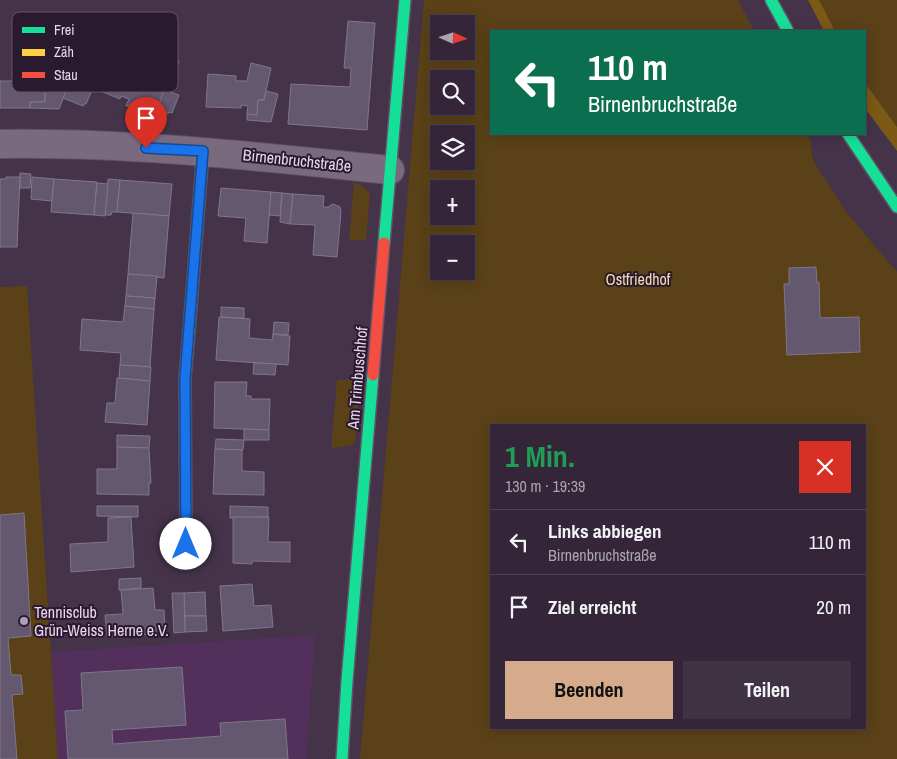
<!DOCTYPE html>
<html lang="de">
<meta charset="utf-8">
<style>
:root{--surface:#342638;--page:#3f3243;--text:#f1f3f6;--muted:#a9a5ae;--line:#4e4353;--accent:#d6ab8b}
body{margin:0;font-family:"Archivo Narrow",sans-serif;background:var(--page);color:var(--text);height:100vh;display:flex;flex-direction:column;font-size:19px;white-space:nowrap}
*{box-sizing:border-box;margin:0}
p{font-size:16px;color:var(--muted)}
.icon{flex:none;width:28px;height:28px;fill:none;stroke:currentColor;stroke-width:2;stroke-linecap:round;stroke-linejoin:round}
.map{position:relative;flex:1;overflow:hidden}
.sheet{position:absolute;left:490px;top:424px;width:376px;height:305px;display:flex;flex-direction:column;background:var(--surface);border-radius:0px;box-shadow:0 2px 12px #0003,0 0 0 1px var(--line)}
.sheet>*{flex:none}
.guide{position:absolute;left:490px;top:30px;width:376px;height:105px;border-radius:0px;box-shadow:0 2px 12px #0003,0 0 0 1px var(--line);background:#0b6e4f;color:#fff;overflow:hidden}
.needle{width:32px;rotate:93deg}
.controls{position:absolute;left:430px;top:15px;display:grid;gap:10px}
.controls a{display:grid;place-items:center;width:45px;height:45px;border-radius:0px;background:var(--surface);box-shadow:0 2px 12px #0003,0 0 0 1px var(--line);font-size:25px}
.pin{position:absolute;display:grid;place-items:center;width:42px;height:42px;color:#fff;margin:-51px -21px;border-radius:50% 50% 50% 0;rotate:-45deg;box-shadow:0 0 5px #0007}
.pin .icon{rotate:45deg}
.me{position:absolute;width:55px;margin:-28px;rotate:0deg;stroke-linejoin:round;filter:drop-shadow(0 0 4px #0008)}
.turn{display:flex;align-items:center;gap:18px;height:105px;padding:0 15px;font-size:22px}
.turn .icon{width:65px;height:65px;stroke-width:2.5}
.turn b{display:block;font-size:35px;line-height:42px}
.round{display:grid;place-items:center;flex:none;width:52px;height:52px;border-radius:0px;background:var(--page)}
.headline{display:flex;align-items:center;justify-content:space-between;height:85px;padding:0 15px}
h1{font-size:30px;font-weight:800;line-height:38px;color:#1e9e55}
.button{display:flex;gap:10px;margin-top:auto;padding:10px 15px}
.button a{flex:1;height:58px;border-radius:0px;background:var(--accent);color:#111;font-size:20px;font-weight:800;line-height:58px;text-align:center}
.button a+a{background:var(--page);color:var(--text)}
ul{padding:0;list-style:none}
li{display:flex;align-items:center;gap:15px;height:65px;padding:0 15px;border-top:1px solid var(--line)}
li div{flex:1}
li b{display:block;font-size:19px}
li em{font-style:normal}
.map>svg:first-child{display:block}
.built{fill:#53305b}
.green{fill:#5a4117;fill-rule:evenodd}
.forest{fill:#7c5914}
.building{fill:#645770;stroke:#81768a}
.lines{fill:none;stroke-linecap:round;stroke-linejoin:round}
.street-casing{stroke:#615165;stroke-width:30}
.fast-casing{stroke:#615165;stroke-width:14}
.slow-casing{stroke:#615165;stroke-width:14}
.jam-casing{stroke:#615165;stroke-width:14}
.street{stroke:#796a7d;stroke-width:28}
.fast{stroke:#16e098;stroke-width:11}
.slow{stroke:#ffcf43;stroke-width:11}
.jam{stroke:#f24e42;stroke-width:11}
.route-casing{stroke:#114b97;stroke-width:12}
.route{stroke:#1a73e8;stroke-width:9}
.poi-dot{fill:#b09db5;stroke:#291a2d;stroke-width:2}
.labels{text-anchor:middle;stroke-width:4;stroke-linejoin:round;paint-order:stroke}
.street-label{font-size:16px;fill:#ead6ef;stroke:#291a2d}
.park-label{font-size:16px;fill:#f6dbb1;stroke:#291a2d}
.poi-label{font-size:16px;fill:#ead6ef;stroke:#291a2d;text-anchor:start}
.key{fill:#291a2d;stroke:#635267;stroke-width:1}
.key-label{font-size:14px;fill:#ead6ef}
</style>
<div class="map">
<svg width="897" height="759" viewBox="0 0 897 759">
<rect width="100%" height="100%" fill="#45334a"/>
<polygon class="built" points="315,635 306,759 58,759 51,652"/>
<g class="green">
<path d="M424,0H738L754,31H491V134H806L811,142L812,156L816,165L847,213L897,272V759H360ZM439,24H466V51H439ZM439,79H466V106H439ZM439,134H466V161H439ZM439,189H466V216H439ZM439,244H466V271H439ZM491,425H865V728H491Z"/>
<polygon points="819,0 897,0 897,127 865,83 865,31 835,31"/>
<polygon points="354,182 364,187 370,194 366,240 349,240"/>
<polygon points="27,286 58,759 0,759 0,287"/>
<polygon points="353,379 360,384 355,443 349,446 331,448 337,380"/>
</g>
<g class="forest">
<polygon points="808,0 819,0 835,31 824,31"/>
<polygon points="865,83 897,127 897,151 865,108"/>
</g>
<g class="building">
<polygon points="348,21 375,23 367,130 288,124 291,84 350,87 351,68 344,68"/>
<polygon points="47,27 48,27 72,40 73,38 84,44 68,86 50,78 45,89 45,102 30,102 30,108 0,108 0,81 13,81 12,73 19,56 20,54 22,55 48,29"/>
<polygon points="96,44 101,46 101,53 119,61 119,66 134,71 144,44 167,53 166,56 179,61 170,83 168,82 157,110 154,109 153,112 149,110 148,113 128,105 128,106 126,106 129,99 121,96 120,99 81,83"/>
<polygon points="82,49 93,53 81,83 93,88 86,104 84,104 83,106 63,98"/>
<polygon points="251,63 271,68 264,100 258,100 257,115 247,114 248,106 241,105 241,108 206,107 208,74 236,76 236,81 247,81"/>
<polygon points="50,78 68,86 59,109 30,108 30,102 45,102 45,89"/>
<polygon points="164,90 179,95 172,113 169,112 168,114 157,110"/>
<polygon points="266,91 278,94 271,122 247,120 247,114 257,115 258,100 264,100"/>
<polygon points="20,173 31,174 30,188 20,188"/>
<polygon points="6,177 20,177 17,247 0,247 0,179 6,179"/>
<polygon points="32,177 54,179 52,201 31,199"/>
<polygon points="54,179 97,182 94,215 51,212"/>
<polygon points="108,179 120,180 117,212 112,212 111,215 105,215"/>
<polygon points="120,180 172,184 169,216 117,212"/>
<polygon points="97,183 108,184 105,216 94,215"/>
<polygon points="221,188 271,192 267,243 244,241 246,218 218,216"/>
<polygon points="271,192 282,193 280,216 269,215"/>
<polygon points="282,193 293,194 290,224 280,222"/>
<polygon points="293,194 324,196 323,207 328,207 333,204 340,207 341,212 337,257 313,255 315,225 290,224"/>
<polygon points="133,213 169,216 164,278 128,274"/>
<polygon points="816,267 817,283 819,282 820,318 859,317 860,352 787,355 784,284 789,284 789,268"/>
<polygon points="128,274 157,276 155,298 126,296"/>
<polygon points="126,296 155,298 154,309 125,306"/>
<polygon points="125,306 154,309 150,367 120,365 121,353 80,350 82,319 123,322"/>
<polygon points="221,307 244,308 244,318 221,317"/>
<polygon points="219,317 250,319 249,338 272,340 273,334 290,336 288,365 216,360"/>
<polygon points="274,322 289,323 288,335 273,334"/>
<polygon points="254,363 276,364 275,375 253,374"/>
<polygon points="120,365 151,367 150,381 119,378"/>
<polygon points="117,378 150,381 147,425 105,422 107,403 115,403"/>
<polygon points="215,382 247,382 246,396 251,396 251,399 270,399 269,430 214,428"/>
<polygon points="244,429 269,430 269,440 244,440"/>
<polygon points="117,435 150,436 149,448 117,447"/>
<polygon points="216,439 244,440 243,450 215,449"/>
<polygon points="117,447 149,448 151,483 149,483 149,495 97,494 97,469 117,469"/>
<polygon points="215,449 242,450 242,471 264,472 264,495 213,494"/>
<polygon points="97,506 138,506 138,517 97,516"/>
<polygon points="230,506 268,507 268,517 230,518"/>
<polygon points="24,513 31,636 8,638 11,675 21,675 23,694 12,695 17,759 0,759 0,515"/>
<polygon points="131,517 134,567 71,572 70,544 108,542 108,518"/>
<polygon points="233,517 269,517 268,542 290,542 290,562 252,561 252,564 233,563"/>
<polygon points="141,578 141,588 119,590 119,579"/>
<polygon points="252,584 254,606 271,605 273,627 223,631 220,586"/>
<polygon points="153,588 155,610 164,610 165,628 156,629 156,634 107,637 105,615 123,614 121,590"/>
<polygon points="205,592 206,616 185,616 184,593"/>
<polygon points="172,593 184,593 185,632 174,633"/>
<polygon points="185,616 206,616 207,631 185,632"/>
<polygon points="182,667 186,725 112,730 113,744 221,736 220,723 285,719 288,759 68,759 65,711 83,710 81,673"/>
</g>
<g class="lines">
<g class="street-casing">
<path id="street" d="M0,144C131,142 261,157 390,170"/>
</g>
<g class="fast-casing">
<g id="fast">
<polyline points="771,0 788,31"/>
<polyline points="848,134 897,207"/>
<polyline points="384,243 405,0"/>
<polyline points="189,331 203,151"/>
<polyline points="342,759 347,681 373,375"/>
</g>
</g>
<g class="slow-casing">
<polyline id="slow" points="186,544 185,378 189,331"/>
</g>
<g class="jam-casing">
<polyline id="jam" points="373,375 384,243"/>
</g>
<use href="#street" class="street"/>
<use href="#fast" class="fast"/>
<use href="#slow" class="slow"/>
<use href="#jam" class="jam"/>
</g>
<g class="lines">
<g class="route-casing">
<polyline id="route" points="146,148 203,151 185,378 186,544"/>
</g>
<use href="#route" class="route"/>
</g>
<circle class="poi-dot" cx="24" cy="621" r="5"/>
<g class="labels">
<g class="street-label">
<text transform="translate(297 160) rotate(6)" y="6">Birnenbruchstraße</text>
<text transform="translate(357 378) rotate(-85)" y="6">Am Trimbuschhof</text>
</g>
<g class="park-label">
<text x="638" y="285">Ostfriedhof</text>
</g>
<g class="poi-label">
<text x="34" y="618">Tennisclub<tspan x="34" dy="18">Grün-Weiss Herne e.V.</tspan></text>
</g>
</g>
<rect x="12" y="12" width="166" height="80" rx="8" class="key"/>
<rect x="22" y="27" width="23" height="6" fill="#16e098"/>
<rect x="22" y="49" width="23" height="7" fill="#ffcf43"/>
<rect x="22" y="72" width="23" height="6" fill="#f24e42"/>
<g class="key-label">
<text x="54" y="35">Frei</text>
<text x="54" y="57">Zäh</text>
<text x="54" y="80">Stau</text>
</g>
</svg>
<div class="controls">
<a><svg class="needle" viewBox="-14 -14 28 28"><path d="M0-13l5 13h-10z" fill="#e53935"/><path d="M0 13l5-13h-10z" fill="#a9a5ae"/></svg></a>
<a><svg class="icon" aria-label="search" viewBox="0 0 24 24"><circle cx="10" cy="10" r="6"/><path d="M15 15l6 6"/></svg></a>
<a><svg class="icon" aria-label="layers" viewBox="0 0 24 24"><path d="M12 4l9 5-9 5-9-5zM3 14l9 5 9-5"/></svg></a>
<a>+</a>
<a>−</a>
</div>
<div class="pin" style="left:146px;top:148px;background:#d93025"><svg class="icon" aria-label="arrive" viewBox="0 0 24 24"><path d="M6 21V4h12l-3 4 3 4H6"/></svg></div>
<svg class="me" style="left:186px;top:544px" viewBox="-20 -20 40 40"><circle r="19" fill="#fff"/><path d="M0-13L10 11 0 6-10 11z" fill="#1a73e8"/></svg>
<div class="guide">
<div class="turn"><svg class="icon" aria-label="left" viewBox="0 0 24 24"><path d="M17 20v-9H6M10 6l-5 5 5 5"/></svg><div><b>110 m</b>Birnenbruchstraße</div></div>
</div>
<section class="sheet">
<div class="headline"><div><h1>1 Min.</h1><p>130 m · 19:39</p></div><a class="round" style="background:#d93025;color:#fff"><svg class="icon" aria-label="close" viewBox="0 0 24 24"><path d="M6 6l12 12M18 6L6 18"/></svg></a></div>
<ul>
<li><svg class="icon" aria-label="left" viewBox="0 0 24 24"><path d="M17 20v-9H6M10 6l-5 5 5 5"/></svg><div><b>Links abbiegen</b><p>Birnenbruchstraße</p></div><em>110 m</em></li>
<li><svg class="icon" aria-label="arrive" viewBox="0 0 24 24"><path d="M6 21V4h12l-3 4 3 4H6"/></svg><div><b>Ziel erreicht</b></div><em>20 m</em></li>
</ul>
<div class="button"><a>Beenden</a><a>Teilen</a></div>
</section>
</div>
